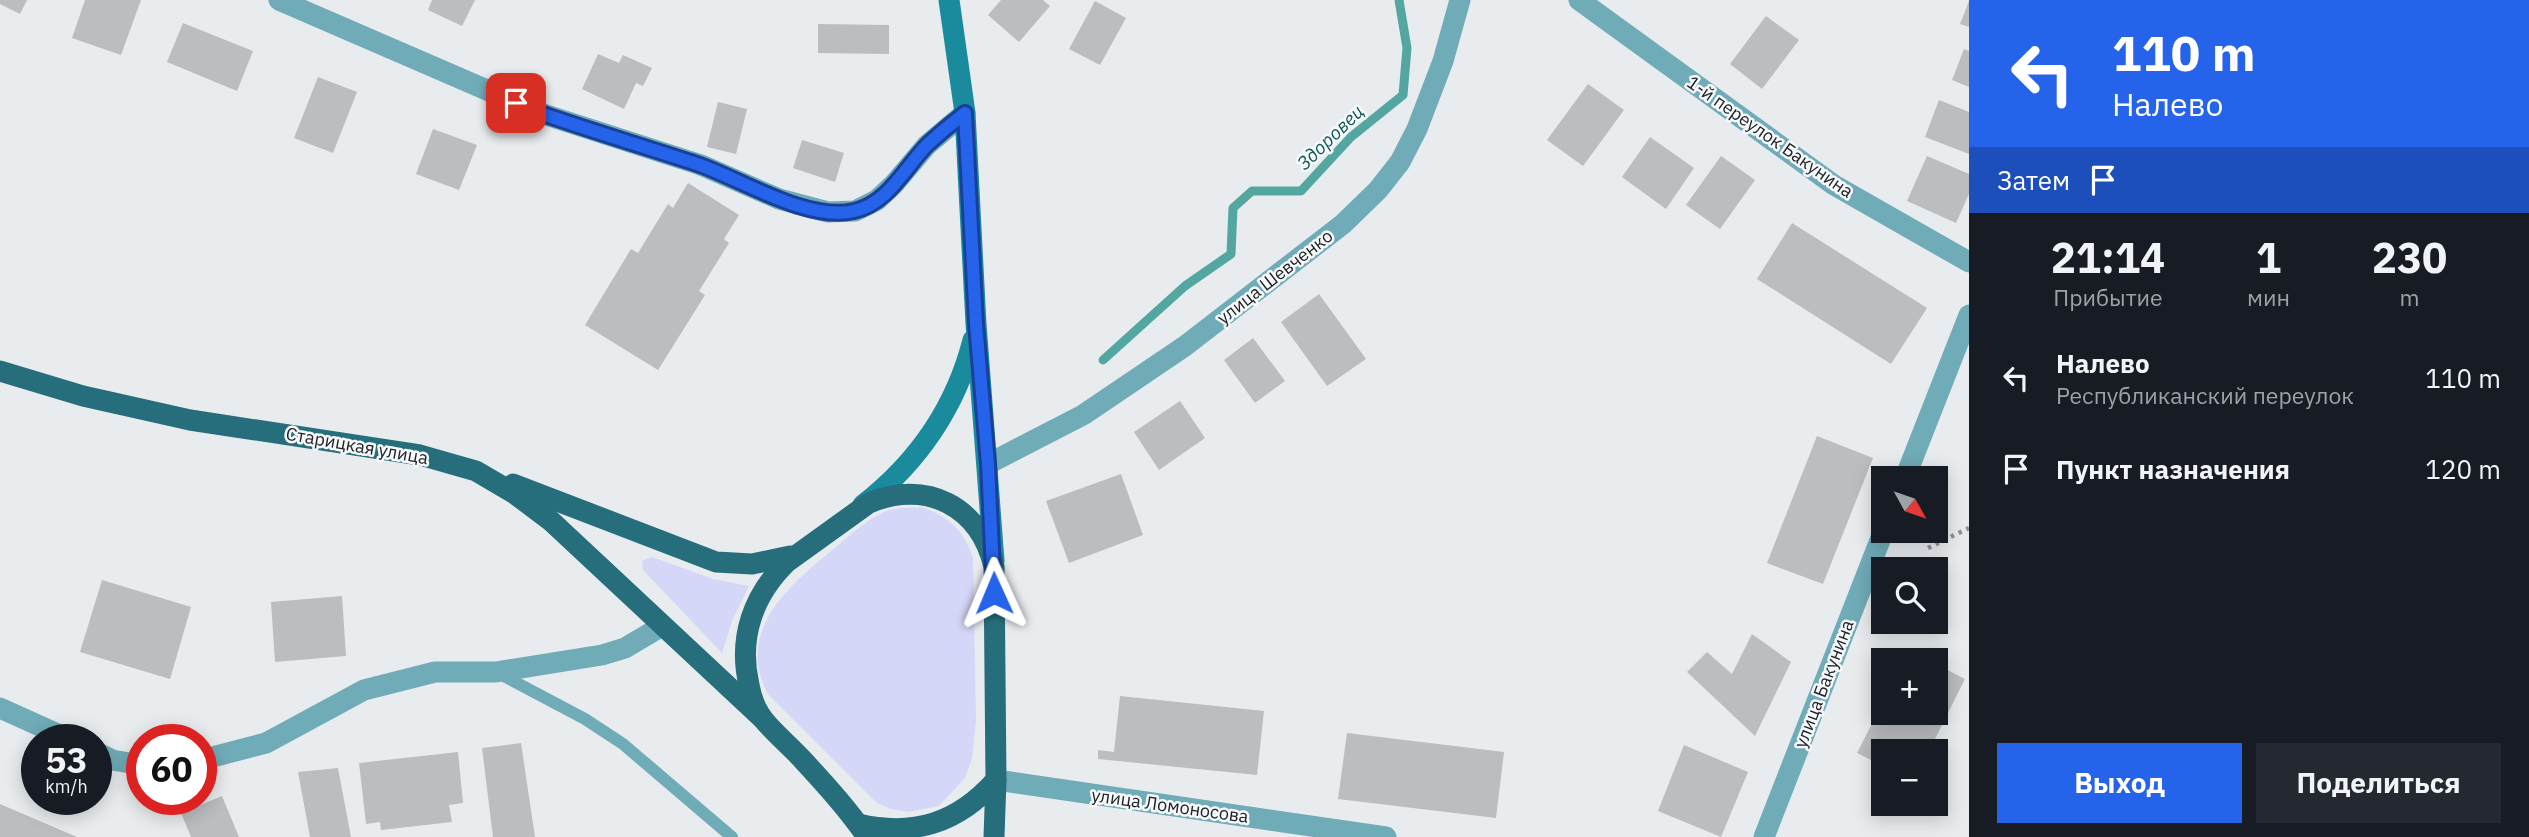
<!DOCTYPE html>
<html lang="ru">
<meta charset="utf-8">
<style>
:root{--surface:#171b24;--page:#242831;--text:#f1f3f6;--muted:#9ea1a6;--accent:#2563eb}
body{margin:0;font-family:"IBM Plex Sans",sans-serif;background:var(--page);color:var(--text);height:100vh;display:flex;flex-direction:column;font-size:26px;white-space:nowrap}
*{box-sizing:border-box;margin:0}
p{font-size:23px;color:var(--muted)}
.icon{flex:none;width:38px;height:38px;fill:none;stroke:currentColor;stroke-width:2;stroke-linecap:round;stroke-linejoin:round}
.map{position:relative;flex:1;overflow:hidden}
.details{display:flex;flex-direction:column;background:var(--surface);width:560px}
.details>*{flex:none}
.top-card{background:#2563eb;color:#fff;overflow:hidden}
.needle{width:46px;rotate:130deg}
.buttons{position:absolute;left:1871px;top:466px;display:grid;gap:14px}
.buttons a{display:grid;place-items:center;width:77px;height:77px;border-radius:0px;background:var(--surface);box-shadow:0 4px 18px #0003;font-size:35px}
.speed{position:absolute;left:21px;top:724px;display:flex;gap:14px;font-size:35px;font-weight:700;text-align:center}
.speed>*{display:grid;place-content:center;width:91px;height:91px;border-radius:50%;background:var(--surface);box-shadow:0 4px 18px #0003;line-height:1}
.speed small{font-size:18px;font-weight:400}
.speed .limit{border:10px solid #d22;background:#fff;color:#111}
.pin{position:absolute;display:grid;place-items:center;width:60px;height:60px;color:#fff;margin:-30px;border-radius:14px;box-shadow:0 4px 10px #0006}
.me{position:absolute;width:77px;margin:-38px;rotate:359deg;stroke-linejoin:round;filter:drop-shadow(0 0 5px #0008)}
.turn{display:flex;align-items:center;gap:24px;height:147px;padding:0 28px;font-size:32px}
.turn .icon{width:91px;height:91px;stroke-width:2.5}
.turn b{display:block;font-size:49px;line-height:60px}
.then{display:flex;align-items:center;height:66px;padding:0 28px;background:#0003;gap:14px;font-size:26px}
.eta{display:flex;justify-content:space-evenly;align-items:center;height:119px;text-align:center}
.eta b{font-size:42px;font-weight:800;line-height:49px}
.action{display:flex;gap:14px;margin-top:auto;padding:14px 28px}
.action a{flex:1;height:80px;border-radius:0px;background:var(--accent);color:#fff;font-size:28px;font-weight:800;line-height:80px;text-align:center}
.action a+a{background:var(--page);color:var(--text)}
ul{padding:0;list-style:none}
li{display:flex;align-items:center;gap:21px;height:91px;padding:0 28px}
li div{flex:1}
li b{display:block;font-size:26px}
li em{font-style:normal}
main{display:flex;flex:1;min-height:0}
.map>svg:first-child{display:block}
.green{fill:#d5d7f8}
.lines{fill:none;stroke-linecap:round;stroke-linejoin:round}
.stream{stroke:#54a7a0;stroke-width:9}
.building{fill:#bbbdc0}
.path{stroke:#909293;stroke-width:4.5;stroke-dasharray:3.5 5;stroke-linecap:butt}
.lane{stroke:#70acb8;stroke-width:12}
.street{stroke:#70acb8;stroke-width:21}
.secondary{stroke:#1a8b9d;stroke-width:21}
.primary{stroke:#266e7b;stroke-width:21}
.route-casing{stroke:#184099;stroke-width:18}
.route{stroke:#2563eb;stroke-width:12}
.labels{text-anchor:middle;stroke-width:5;stroke-linejoin:round;paint-order:stroke}
.street-label{font-size:18px;fill:#212223;stroke:#f6f9fb}
.water-label{font-size:19px;font-style:italic;fill:#0f5853;stroke:#f6f9fb}
</style>
<main>
<div class="map">
<svg width="1969" height="837" viewBox="0 0 1969 837">
<rect width="100%" height="100%" fill="#e9ecee"/>
<g class="green">
<path d="M922,507C949,517 964,530 973,558L976,721L972,759L965,778L939,806L908,812L891,809L877,803L768,694C733,631 792,583 836,547C853,533 872,514 894,509C903,507 913,508 922,507Z"/>
<polygon points="652,557 713,579 749,586 732,621 722,653 643,570 642,561"/>
</g>
<g class="lines">
<polyline class="stream" points="1103,360 1185,286 1231,254 1233,208 1252,191 1301,191 1351,137 1403,95 1407,48 1399,0"/>
</g>
<g class="building">
<polygon points="0,0 27,0 20,14 0,4"/>
<polygon points="85,0 141,0 121,55 72,38"/>
<polygon points="432,0 475,0 462,26 428,10"/>
<polygon points="1001,0 1043,0 1050,6 1019,42 988,15"/>
<polygon points="1095,1 1126,18 1100,65 1069,49"/>
<polygon points="1969,1 1969,27 1960,24"/>
<polygon points="1766,16 1799,40 1762,89 1730,64"/>
<polygon points="183,23 253,51 237,91 167,62"/>
<polygon points="818,24 889,25 889,54 818,53"/>
<polygon points="1964,49 1969,51 1969,87 1952,80"/>
<polygon points="598,54 619,63 623,55 652,68 643,86 636,83 624,109 582,89"/>
<polygon points="318,77 357,92 333,153 294,138"/>
<polygon points="1588,84 1624,110 1583,166 1547,140"/>
<polygon points="1939,100 1969,112 1969,154 1925,137"/>
<polygon points="718,102 747,109 736,154 707,147"/>
<polygon points="433,129 477,145 459,190 416,174"/>
<polygon points="1650,137 1694,168 1666,209 1622,177"/>
<polygon points="802,140 844,153 835,182 793,168"/>
<polygon points="1721,156 1755,180 1720,229 1686,205"/>
<polygon points="1927,156 1969,174 1969,194 1956,223 1907,201"/>
<polygon points="688,183 739,215 724,239 729,243 699,291 705,295 658,370 585,325 631,249 638,253 668,204 673,208"/>
<polygon points="1792,223 1927,308 1891,364 1757,279"/>
<polygon points="1319,294 1366,359 1327,386 1281,322"/>
<polygon points="1253,338 1285,381 1255,403 1224,360"/>
<polygon points="1180,401 1205,438 1159,470 1134,432"/>
<polygon points="1817,436 1873,458 1823,584 1767,563"/>
<polygon points="1121,474 1143,535 1069,563 1046,501"/>
<polygon points="102,580 191,607 170,679 80,652"/>
<polygon points="342,596 346,656 275,662 271,602"/>
<polygon points="1752,634 1791,662 1755,736 1687,672 1707,652 1732,674"/>
<polygon points="1909,651 1927,660 1905,660"/>
<polygon points="1936,664 1965,679 1929,751 1883,751 1883,766 1857,753 1883,702 1883,712 1936,712"/>
<polygon points="1120,696 1264,711 1257,775 1098,759 1098,750 1114,752"/>
<polygon points="1347,733 1504,752 1496,818 1338,799"/>
<polygon points="521,743 535,837 493,837 482,748"/>
<polygon points="1684,745 1748,772 1721,837 1658,811"/>
<polygon points="458,752 463,803 449,805 452,822 381,830 380,822 366,824 359,763"/>
<polygon points="338,768 351,837 310,837 298,772"/>
<polygon points="222,796 239,837 191,837 181,813"/>
<polygon points="0,804 77,837 0,837"/>
</g>
<g class="lines">
<polyline class="path" points="1928,548 1969,528"/>
<polyline class="lane" points="500,674 585,719 623,744 732,837"/>
<g class="street">
<polyline points="279,0 540,113 701,165 779,199 828,212 855,211 877,200 894,184 927,145 965,113"/>
<polyline points="1579,0 1834,185 1969,262"/>
<polyline points="988,464 1083,415 1185,346 1343,224 1378,190 1400,162 1417,129 1443,61 1460,0"/>
<polyline points="1905,478 1969,315"/>
<polyline points="0,708 71,740"/>
<polyline points="96,752 112,760 142,765"/>
<polyline points="201,760 266,743 364,690 435,672 496,672 602,655 625,648 662,626"/>
<polyline points="996,780 1386,837"/>
<polyline points="1764,837 1884,530"/>
</g>
<g class="secondary">
<polyline points="949,0 965,113 976,324 994,561"/>
<path d="M863,505C917,463 956,407 973,340"/>
</g>
<g class="primary">
<polyline points="0,371 83,396 190,420 420,455 476,471 515,494 551,521 762,718"/>
<polyline points="513,484 716,562 752,564 790,556"/>
<path d="M858,824C914,837 958,823 996,780"/>
<path d="M867,837C848,809 824,783 801,758C789,745 774,733 763,719C756,710 751,696 749,685C738,638 753,595 787,562L869,503C926,479 980,506 994,567L996,780L994,837"/>
</g>
</g>
<g class="lines">
<g class="route-casing">
<path id="route" d="M516,103L540,113C592,131 645,147 697,164C741,179 807,222 854,211C888,204 906,166 928,144C940,133 952,123 965,113L976,324L988,464L994,593"/>
</g>
<use href="#route" class="route"/>
</g>
<g class="labels">
<g class="street-label">
<text transform="translate(1770 137) rotate(35)" y="6">1-й переулок Бакунина</text>
<text transform="translate(1275 277) rotate(-38)" y="6">улица Шевченко</text>
<text transform="translate(357 446) rotate(10)" y="6">Старицкая улица</text>
<text transform="translate(1824 684) rotate(-69)" y="6">улица Бакунина</text>
<text transform="translate(1170 806) rotate(8)" y="6">улица Ломоносова</text>
</g>
<g class="water-label">
<text transform="translate(1330 137) rotate(-44)" y="7">Здоровец</text>
</g>
</g>
</svg>
<div class="buttons">
<a><svg class="needle" viewBox="-14 -14 28 28"><path d="M0-13l5 13h-10z" fill="#e53935"/><path d="M0 13l5-13h-10z" fill="#9ea1a6"/></svg></a>
<a><svg class="icon" aria-label="search" viewBox="0 0 24 24"><circle cx="10" cy="10" r="6"/><path d="M15 15l6 6"/></svg></a>
<a>+</a>
<a>−</a>
</div>
<div class="speed"><div>53<small>km/h</small></div><div class="limit">60</div></div>
<div class="pin" style="left:516px;top:103px;background:#d93025"><svg class="icon" aria-label="arrive" viewBox="0 0 24 24"><path d="M6 21V4h12l-3 4 3 4H6"/></svg></div>
<svg class="me" style="left:994px;top:593px" viewBox="-20 -20 40 40"><path d="M0-17L14 15 0 8-14 15z" fill="#2563eb" stroke="#fff" stroke-width="4"/></svg>
</div>
<section class="details">
<div class="top-card">
<div class="turn"><svg class="icon" aria-label="left" viewBox="0 0 24 24"><path d="M17 20v-9H6M10 6l-5 5 5 5"/></svg><div><b>110 m</b>Налево</div></div>
<div class="then">Затем<svg class="icon" aria-label="arrive" viewBox="0 0 24 24"><path d="M6 21V4h12l-3 4 3 4H6"/></svg></div>
</div>
<div class="eta">
<div><b>21:14</b><p>Прибытие</p></div>
<div><b>1</b><p>мин</p></div>
<div><b>230</b><p>m</p></div>
</div>
<ul>
<li><svg class="icon" aria-label="left" viewBox="0 0 24 24"><path d="M17 20v-9H6M10 6l-5 5 5 5"/></svg><div><b>Налево</b><p>Республиканский переулок</p></div><em>110 m</em></li>
<li><svg class="icon" aria-label="arrive" viewBox="0 0 24 24"><path d="M6 21V4h12l-3 4 3 4H6"/></svg><div><b>Пункт назначения</b></div><em>120 m</em></li>
</ul>
<div class="action"><a>Выход</a><a>Поделиться</a></div>
</section>
</main>
